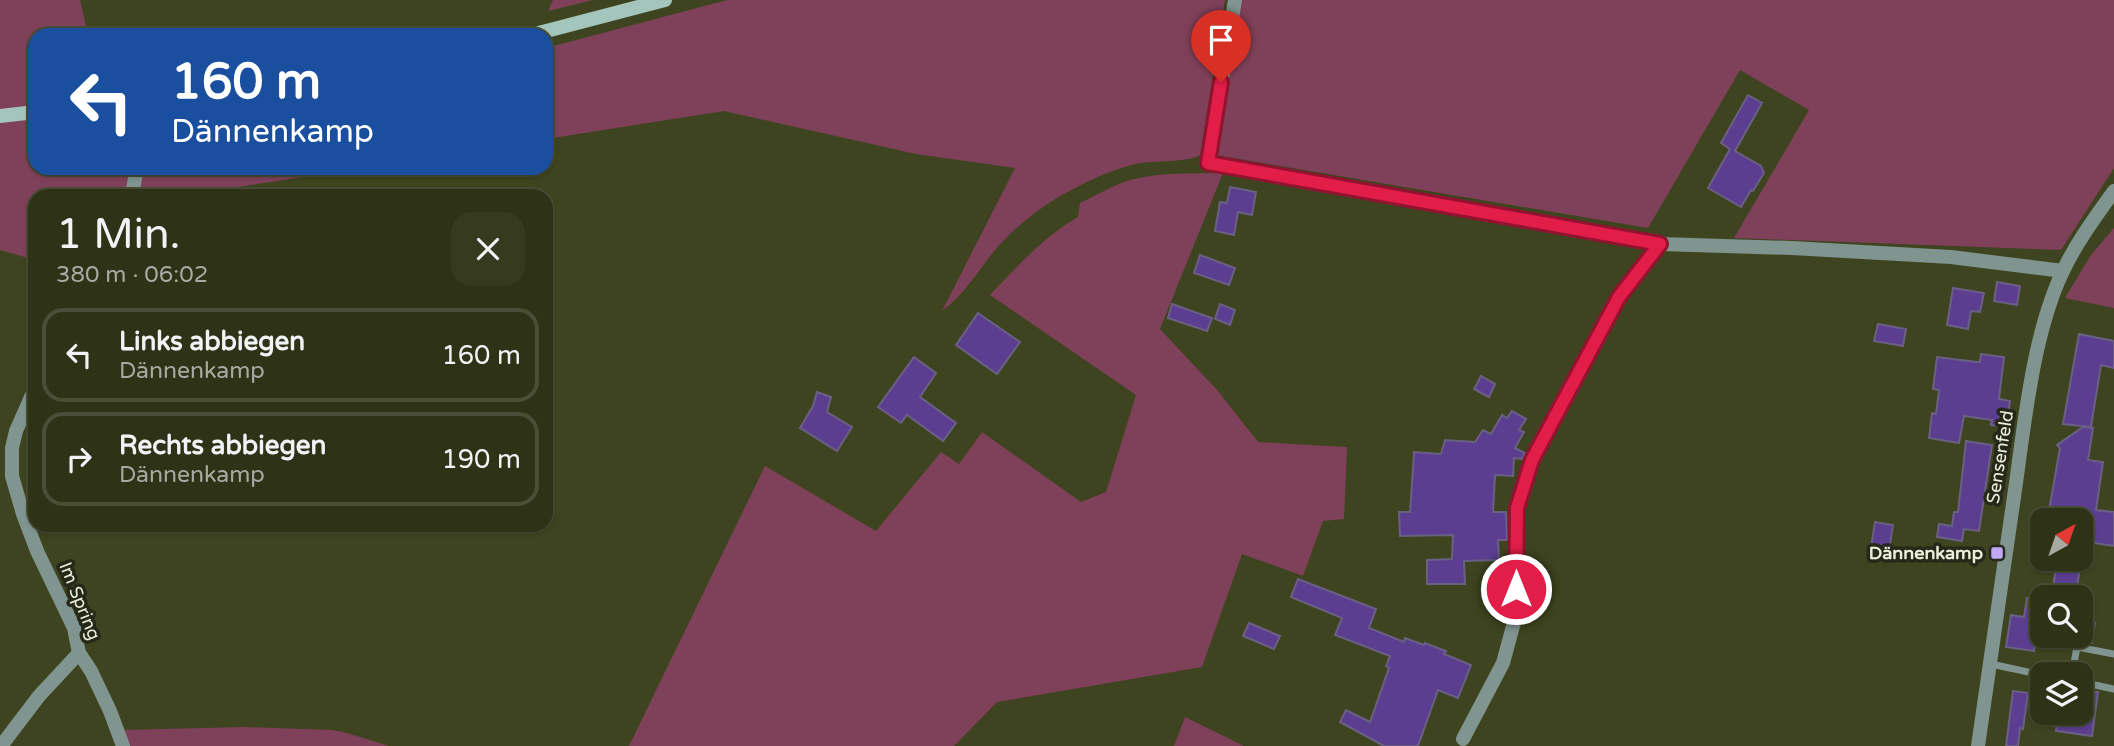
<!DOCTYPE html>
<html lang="de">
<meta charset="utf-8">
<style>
:root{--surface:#2e3317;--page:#363b20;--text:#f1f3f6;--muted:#a7aaa1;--line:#494e36}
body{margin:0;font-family:"Varela Round",sans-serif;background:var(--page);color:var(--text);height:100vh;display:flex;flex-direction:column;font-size:26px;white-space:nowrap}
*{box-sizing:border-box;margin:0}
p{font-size:23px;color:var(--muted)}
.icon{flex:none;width:38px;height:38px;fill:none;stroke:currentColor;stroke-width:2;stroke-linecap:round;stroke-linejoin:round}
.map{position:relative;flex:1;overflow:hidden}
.side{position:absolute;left:28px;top:189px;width:525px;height:343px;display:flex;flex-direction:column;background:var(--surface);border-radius:21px;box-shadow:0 2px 5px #0004,0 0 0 2px var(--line)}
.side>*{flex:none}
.banner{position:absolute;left:28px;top:28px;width:525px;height:147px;border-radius:21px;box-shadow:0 2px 5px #0004,0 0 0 2px var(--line);background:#1a4fa0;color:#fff;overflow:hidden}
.needle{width:46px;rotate:40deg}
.buttons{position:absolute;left:2030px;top:508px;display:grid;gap:14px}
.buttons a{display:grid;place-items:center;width:63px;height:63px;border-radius:14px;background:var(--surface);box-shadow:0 2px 5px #0004,0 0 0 2px var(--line);font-size:35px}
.pin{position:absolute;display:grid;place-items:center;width:60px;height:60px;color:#fff;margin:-72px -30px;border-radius:50% 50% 50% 0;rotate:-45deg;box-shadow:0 0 7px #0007}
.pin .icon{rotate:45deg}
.me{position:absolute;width:77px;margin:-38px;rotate:0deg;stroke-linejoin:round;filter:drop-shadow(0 0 5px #0008)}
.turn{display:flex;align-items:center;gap:24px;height:147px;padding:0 28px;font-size:32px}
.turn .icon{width:91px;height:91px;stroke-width:2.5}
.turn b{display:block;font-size:49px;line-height:60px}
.round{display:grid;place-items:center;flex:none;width:74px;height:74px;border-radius:21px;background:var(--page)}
.overview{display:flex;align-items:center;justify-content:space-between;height:119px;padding:0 28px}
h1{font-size:42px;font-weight:600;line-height:52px}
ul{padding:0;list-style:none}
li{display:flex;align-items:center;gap:21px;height:94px;margin:0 14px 10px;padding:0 14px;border:4px solid var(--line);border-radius:21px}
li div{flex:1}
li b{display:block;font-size:26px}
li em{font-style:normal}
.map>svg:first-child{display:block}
.green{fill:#7f4159}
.building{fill:#5c3e91;stroke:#6a6084;stroke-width:2}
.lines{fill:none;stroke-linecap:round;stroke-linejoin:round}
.lane{stroke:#80958f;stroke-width:7}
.street{stroke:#80958f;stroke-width:14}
.secondary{stroke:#a3c5bc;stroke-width:14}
.route-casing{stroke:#92132f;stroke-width:18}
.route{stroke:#e11d48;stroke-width:12}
.poi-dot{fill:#bfa9f4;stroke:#262919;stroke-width:2.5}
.labels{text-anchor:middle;stroke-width:7;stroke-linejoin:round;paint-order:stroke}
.street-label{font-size:18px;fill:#ebf0da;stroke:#262919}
.poi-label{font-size:18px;font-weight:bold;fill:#ebf0da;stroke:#262919;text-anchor:end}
</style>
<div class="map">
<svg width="2114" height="746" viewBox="0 0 2114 746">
<rect width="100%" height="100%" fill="#3e441f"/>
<g class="green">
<polygon points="0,0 80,0 88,35 35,35 35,168 360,168 180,196 35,196 35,260 0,250"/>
<polygon points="553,0 593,0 548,11"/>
<path d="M727,0H1225L1200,155C1187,163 1154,160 1136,164C1109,170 1081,184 1057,198C1034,212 1012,230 995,250C978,271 964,295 942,311L1015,168L916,154L724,111L546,139V48Z"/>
<polygon points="1241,0 2114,0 2114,168 2061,250 1734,238 1809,110 1740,70 1648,228 1216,155"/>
<path d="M1223,173L1160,329L1218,391L1258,442L1347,447L1344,519L1323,521L1303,576L1242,554L1202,667L997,702L954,746H629L765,466L876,531L941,452L959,464L982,432L1081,502L1106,492L1136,395L990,295C1017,267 1043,237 1078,217L1080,203C1093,197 1106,189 1119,184C1151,171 1190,174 1223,173Z"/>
<polygon points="2114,228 2114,308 2065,298 2091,255"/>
<polygon points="1185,717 1244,746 1174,746"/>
<polygon points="244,727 332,730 347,733 389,746 128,746 122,730"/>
</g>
<g class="building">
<polygon points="1748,95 1762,103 1735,151 1761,166 1764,173 1753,191 1751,190 1741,207 1708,188 1730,149 1721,143"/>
<polygon points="1230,187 1256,192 1252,215 1238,212 1234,235 1215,231 1220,202 1227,203"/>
<polygon points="1200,255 1235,268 1229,285 1194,273"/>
<polygon points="1997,282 2020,286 2017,305 1994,301"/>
<polygon points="1953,288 1984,293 1980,312 1971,311 1968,329 1947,325"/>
<polygon points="1172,304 1212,318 1207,331 1168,318"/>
<polygon points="1220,304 1235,310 1230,325 1215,319"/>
<polygon points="978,313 1020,342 997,374 956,345"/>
<polygon points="1878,324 1906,329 1903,346 1874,341"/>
<polygon points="2079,334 2114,341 2114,368 2101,365 2091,427 2063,424"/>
<polygon points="1981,354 2004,357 1999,399 2010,401 2007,422 2005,422 2004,426 1991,425 1992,420 1964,416 1959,443 1929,438 1932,413 1936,414 1939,390 1933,389 1937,357 1977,362 1980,362"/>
<polygon points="914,357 936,373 920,397 956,423 943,441 907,415 901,423 878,407"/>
<polygon points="1481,376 1495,384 1489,397 1474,389"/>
<polygon points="817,392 831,397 827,412 852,427 837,451 800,428 813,406"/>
<polygon points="1512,411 1526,419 1519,430 1524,432 1515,448 1525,453 1522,459 1514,458 1513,476 1495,475 1493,512 1506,512 1507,540 1498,540 1499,560 1464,561 1465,584 1427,584 1427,560 1452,559 1453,535 1400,536 1399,512 1410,512 1414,452 1441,454 1445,440 1475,442 1483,430 1491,434 1502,415 1507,418"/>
<polygon points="2083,427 2093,428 2088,460 2103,462 2096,510 2114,512 2114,546 2081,541 2081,520 2054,520 2054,517 2048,516 2060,448 2057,445"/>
<polygon points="1966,441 1992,445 1979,531 1964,529 1962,541 1937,537 1939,524 1952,526 1954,512 1958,512"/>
<polygon points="1875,522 1893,525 1889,551 1871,547"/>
<polygon points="2057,558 2081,558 2076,597 2052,597"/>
<polygon points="1298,579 1376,609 1369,628 1404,642 1405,638 1424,645 1425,643 1446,651 1444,654 1471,665 1458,698 1438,690 1418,746 1384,746 1340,722 1346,710 1370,722 1389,668 1386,666 1390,656 1335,635 1342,618 1291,597"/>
<polygon points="2027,598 2042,600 2042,636 2036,635 2034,651 2006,647 2011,615 2024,617"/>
<polygon points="2081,620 2095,623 2092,643 2081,641"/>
<polygon points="1249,623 1280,636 1274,649 1243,636"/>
<polygon points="2081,690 2098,692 2092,736 2056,731 2058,712 2081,712"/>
<polygon points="2013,691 2028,693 2023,729 2020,728 2018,746 2006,746"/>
</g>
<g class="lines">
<g class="lane">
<polyline points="1991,664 2042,675"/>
<polyline points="2072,674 2077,647 2114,654"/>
<polyline points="2081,682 2114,689"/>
</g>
<g class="street">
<polyline points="1235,0 1208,163 1660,244 1792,248 1951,257 2063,271"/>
<polyline points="128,196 133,189 137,168"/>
<polyline points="35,388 16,431 12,448 12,476 23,514 37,551 74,628 79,653 91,671 110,711 123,746"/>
<polyline points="1463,739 1503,663 1516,615 1517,508 1532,460 1619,297 1660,244"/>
<polyline points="1,746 39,696 79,653"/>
<path d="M1978,746C1991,658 2003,571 2016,483C2025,418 2034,331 2063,271C2076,243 2096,216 2114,191"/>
</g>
<g class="secondary">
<polyline points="531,35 665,0"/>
<polyline points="0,116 35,112"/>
</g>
</g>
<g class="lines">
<g class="route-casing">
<polyline id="route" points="1221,82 1208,163 1660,244 1619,297 1532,460 1517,508 1516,589"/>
</g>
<use href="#route" class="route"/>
</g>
<rect class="poi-dot" x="1990" y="546" width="14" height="14" rx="3.5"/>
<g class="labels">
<g class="street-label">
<text transform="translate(2000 457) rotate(-81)" y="6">Sensenfeld</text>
<text transform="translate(80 601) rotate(68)" y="6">Im Spring</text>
</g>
<g class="poi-label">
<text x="1983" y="559">Dännenkamp</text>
</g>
</g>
</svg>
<div class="buttons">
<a><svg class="needle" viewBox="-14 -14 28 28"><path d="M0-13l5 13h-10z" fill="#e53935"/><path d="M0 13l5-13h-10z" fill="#a7aaa1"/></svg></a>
<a><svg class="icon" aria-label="search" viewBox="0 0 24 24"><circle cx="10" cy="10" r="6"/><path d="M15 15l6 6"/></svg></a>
<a><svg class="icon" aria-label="layers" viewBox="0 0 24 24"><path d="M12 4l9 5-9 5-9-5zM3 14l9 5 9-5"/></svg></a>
</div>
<div class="pin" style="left:1221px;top:82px;background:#d93025"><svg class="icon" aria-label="arrive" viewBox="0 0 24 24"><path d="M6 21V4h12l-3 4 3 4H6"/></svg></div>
<svg class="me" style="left:1516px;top:589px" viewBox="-20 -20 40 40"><circle r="17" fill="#e11d48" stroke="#fff" stroke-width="3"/><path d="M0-11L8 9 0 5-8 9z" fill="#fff"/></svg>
<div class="banner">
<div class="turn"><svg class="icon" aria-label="left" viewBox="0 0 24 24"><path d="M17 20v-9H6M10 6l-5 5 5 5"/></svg><div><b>160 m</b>Dännenkamp</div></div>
</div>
<section class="side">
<div class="overview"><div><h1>1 Min.</h1><p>380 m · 06:02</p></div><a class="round"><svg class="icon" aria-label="close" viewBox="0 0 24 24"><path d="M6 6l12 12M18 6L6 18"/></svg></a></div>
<ul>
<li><svg class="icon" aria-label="left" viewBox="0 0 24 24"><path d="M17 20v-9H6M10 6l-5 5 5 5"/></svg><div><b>Links abbiegen</b><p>Dännenkamp</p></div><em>160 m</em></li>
<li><svg class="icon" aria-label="right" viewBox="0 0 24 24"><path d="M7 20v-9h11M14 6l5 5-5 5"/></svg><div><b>Rechts abbiegen</b><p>Dännenkamp</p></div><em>190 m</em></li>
</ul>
</section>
</div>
